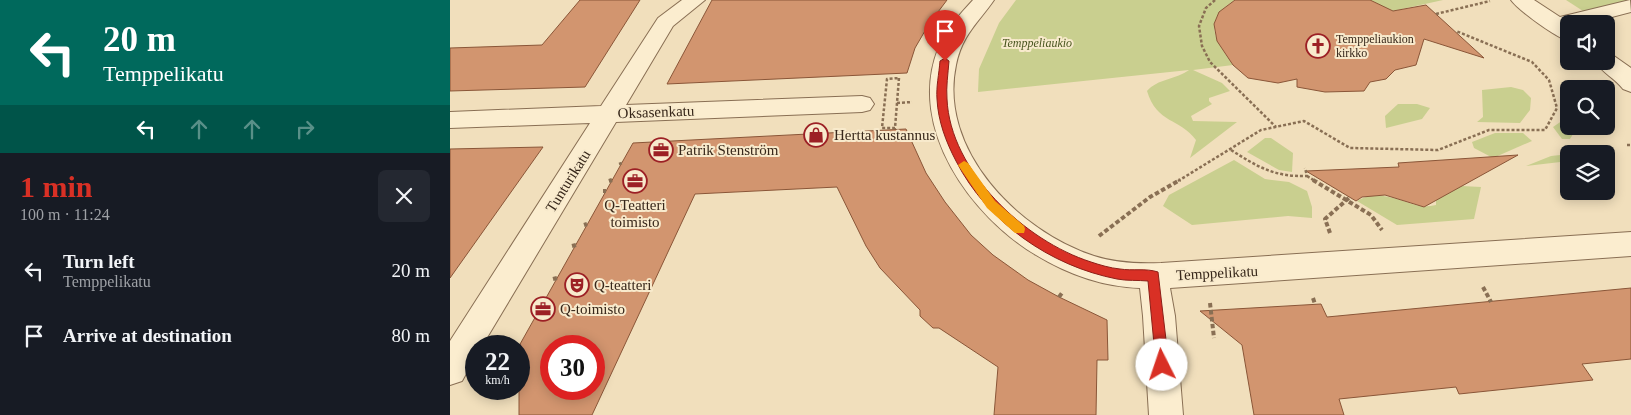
<!DOCTYPE html>
<meta charset="utf-8">
<style>
:root{--surface:#171b24;--page:#242831;--text:#f1f3f6;--muted:#9ea1a6;--accent:#d93025}
body{margin:0;font-family:Georgia,serif;background:var(--page);color:var(--text);height:100vh;display:flex;flex-direction:column;font-size:19px;white-space:nowrap}
*{box-sizing:border-box;margin:0}
p{font-size:16px;color:var(--muted)}
.icon{flex:none;width:28px;height:28px;fill:none;stroke:currentColor;stroke-width:2;stroke-linecap:round;stroke-linejoin:round}
.map{position:relative;flex:1;overflow:hidden}
.panel{display:flex;flex-direction:column;background:var(--surface);width:450px}
.panel>*{flex:none}
.banner{background:#00695c;color:#fff;overflow:hidden}
.buttons{position:absolute;left:1110px;top:15px;display:grid;gap:10px}
.buttons a{display:grid;place-items:center;width:55px;height:55px;border-radius:8px;background:var(--surface);box-shadow:0 2px 12px #0003;font-size:25px}
.speed{position:absolute;left:15px;top:335px;display:flex;gap:10px;font-size:25px;font-weight:700;text-align:center}
.speed>*{display:grid;place-content:center;width:65px;height:65px;border-radius:50%;background:var(--surface);box-shadow:0 2px 12px #0003;line-height:1}
.speed small{font-size:12px;font-weight:400}
.speed .limit{border:8px solid #d22;background:#fff;color:#111}
.pin{position:absolute;display:grid;place-items:center;width:42px;height:42px;color:#fff;margin:-51px -21px;border-radius:50% 50% 50% 0;rotate:-45deg;box-shadow:0 0 5px #0007}
.pin .icon{rotate:45deg}
.me{position:absolute;width:55px;margin:-28px;rotate:356deg;stroke-linejoin:round;filter:drop-shadow(0 0 4px #0008)}
.turn{display:flex;align-items:center;gap:18px;height:105px;padding:0 20px;font-size:22px}
.turn .icon{width:65px;height:65px;stroke-width:2.5}
.turn b{display:block;font-size:35px;line-height:42px}
.lanes{display:flex;align-items:center;height:48px;padding:0 20px;background:#0003;justify-content:center;gap:25px;direction:ltr}
.lanes .off{opacity:.35}
.round{display:grid;place-items:center;flex:none;width:52px;height:52px;border-radius:8px;background:var(--page)}
.head{display:flex;align-items:center;justify-content:space-between;height:85px;padding:0 20px}
h1{font-size:30px;font-weight:700;line-height:38px;color:var(--accent)}
ul{padding:0;list-style:none}
li{display:flex;align-items:center;gap:15px;height:65px;padding:0 20px}
li div{flex:1}
li b{display:block;font-size:19px}
li em{font-style:normal}
main{display:flex;flex:1;min-height:0}
.map>svg:first-child{display:block}
.green{fill:#c9cf8f}
.building{fill:#d2956f;stroke:#8a5638;fill-rule:evenodd}
.lines{fill:none;stroke-linecap:round;stroke-linejoin:round}
.minor-casing{stroke:#896f54;stroke-width:2}
.path-far1{stroke:#896f54;stroke-width:2.5;stroke-dasharray:3 2;stroke-linecap:butt}
.path{stroke:#896f54;stroke-width:4;stroke-dasharray:4.5 2.5;stroke-linecap:butt}
.minor{fill:#fbedcf;fill-rule:evenodd}
.route{fill:#d93025;stroke:#8d1f18}
.slow{fill:#f59e0b}
.labels{text-anchor:middle;stroke-width:4;stroke-linejoin:round;paint-order:stroke}
.far-poi-label{font-size:12px;fill:#37271a;stroke:#f8eacc;text-anchor:start}
.far-park-label{font-size:12px;font-style:italic;fill:#49551f;stroke:#f8eacc}
.street-label{font-size:15px;fill:#37271a;stroke:#f8eacc}
.poi-label{font-size:15px;fill:#37271a;stroke:#f8eacc;text-anchor:start}
</style>
<main>
<section class="panel">
<div class="banner">
<div class="turn"><svg class="icon" aria-label="left" viewBox="0 0 24 24"><path d="M17 20v-9H6M10 6l-5 5 5 5"/></svg><div><b>20 m</b>Temppelikatu</div></div>
<div class="lanes"><svg class="icon" aria-label="left" viewBox="0 0 24 24"><path d="M17 20v-9H6M10 6l-5 5 5 5"/></svg><svg class="icon off" aria-label="ahead" viewBox="0 0 24 24"><path d="M12 20V5M6 11l6-6 6 6"/></svg><svg class="icon off" aria-label="ahead" viewBox="0 0 24 24"><path d="M12 20V5M6 11l6-6 6 6"/></svg><svg class="icon off" aria-label="right" viewBox="0 0 24 24"><path d="M7 20v-9h11M14 6l5 5-5 5"/></svg></div>
</div>
<div class="head"><div><h1>1 min</h1><p>100 m · 11:24</p></div><a class="round"><svg class="icon" aria-label="close" viewBox="0 0 24 24"><path d="M6 6l12 12M18 6L6 18"/></svg></a></div>
<ul>
<li><svg class="icon" aria-label="left" viewBox="0 0 24 24"><path d="M17 20v-9H6M10 6l-5 5 5 5"/></svg><div><b>Turn left</b><p>Temppelikatu</p></div><em>20 m</em></li>
<li><svg class="icon" aria-label="arrive" viewBox="0 0 24 24"><path d="M6 21V4h12l-3 4 3 4H6"/></svg><div><b>Arrive at destination</b></div><em>80 m</em></li>
</ul>
</section>
<div class="map">
<svg width="1181" height="415" viewBox="0 0 1181 415">
<rect width="100%" height="100%" fill="#f1dfbc"/>
<g class="green">
<path d="M566,0H785C751,21 765,39 783,65L743,70L772,83L780,91L759,98V101L762,104L741,116L743,121L787,122L740,158L746,140C730,118 707,124 697,91C707,79 727,79 739,70L528,92L529,69L549,23Z"/>
<polygon points="919,0 993,0 943,11"/>
<polygon points="1116,0 1179,0 1133,11"/>
<polygon points="1061,87 1073,90 1081,98 1080,110 1070,123 1027,122 1033,117 1032,90"/>
<polygon points="948,104 967,104 980,108 972,119 936,128 935,116"/>
<polygon points="1119,116 1119,126 1128,126 1120,139 1112,139 1103,127"/>
<polygon points="1045,133 1073,133 1082,141 1043,158 1024,148 1022,142"/>
<polygon points="815,138 821,138 843,153 842,172 829,170 797,152"/>
<polygon points="1119,154 1119,161 1076,166 1101,156"/>
<polygon points="784,160 815,179 839,182 857,191 862,207 862,218 838,216 742,225 713,206 719,195"/>
<path d="M1012,186L1031,187L1024,219L947,225L907,201C927,188 950,201 970,206C975,207 981,206 986,205V198Z"/>
</g>
<g class="building">
<polygon points="130,0 190,0 135,87 0,91 0,48 92,45"/>
<polygon points="262,0 497,0 479,24 465,48 457,73 217,84"/>
<polygon points="785,0 920,0 943,11 976,5 1034,58 974,39 966,65 945,70 936,79 920,82 914,91 875,92 847,87 847,79 828,83 798,78 783,65 767,41 764,24 769,12"/>
<path d="M456,129L476,173L495,202L521,235L543,255L578,280L609,297L657,320L658,360H647L646,415H544L548,367L489,328H483L470,316V310L430,268L416,246L387,187L245,194L142,415H69V346L183,143ZM101,346H144V389H101Z"/>
<polygon points="93,147 0,278 0,149"/>
<polygon points="1068,155 974,207 935,195 912,197 906,201 856,171 949,167 948,163"/>
<polygon points="1181,288 1181,359 1132,364 1143,380 1009,394 1006,387 889,399 894,415 804,415 792,345 750,311 871,304 877,317"/>
</g>
<g class="lines">
<g class="minor-casing">
<g id="minor">
<polygon points="232,0 255,0 223,26 176,105 412,96 420,98 424,104 420,110 412,112 166,122 32,346 26,346 26,356 12,381 0,385 0,341 140,123 0,128 0,112 151,106 208,18"/>
<path d="M523,0H544C528,23 512,35 506,65C488,150 568,231 644,256C666,263 688,264 711,263L1181,232V256L720,288L725,316L733,415H699L693,316L690,288C654,287 617,274 586,255C521,216 457,128 488,49C496,30 509,15 523,0Z"/>
<path d="M1061,0H1084L1110,17L1180,0L1181,12L1135,24H1119V41C1107,38 1068,10 1061,0Z"/>
<path d="M1156,54L1164,56L1181,68V92L1173,89C1165,78 1152,73 1145,61H1156Z"/>
</g>
</g>
<g class="path-far1">
<polyline points="765,0 756,8 749,26 752,46 760,62 826,127"/>
<polyline points="986,14 1040,1"/>
<polygon points="449,78 445,128 432,128 437,79"/>
<polyline points="447,103 462,102"/>
<polyline points="1177,145 1181,145"/>
<path d="M781,150C808,167 824,177 857,176L855,168"/>
<polyline points="169,164 172,163"/>
<polyline points="857,176 865,181"/>
<polyline points="159,181 162,180"/>
<polyline points="728,181 811,130 854,121 900,148 988,150 1039,130 1095,130 1107,108 1099,80 1082,62 1006,31"/>
</g>
<g class="path">
<polyline points="863,180 921,215 932,230"/>
<polyline points="159,181 162,180"/>
<polyline points="153,191 156,191"/>
<polyline points="134,225 137,224"/>
<polyline points="880,233 875,219 900,197"/>
<polyline points="649,236 700,197 730,180"/>
<polyline points="122,246 126,245"/>
<polyline points="103,279 107,278"/>
<polyline points="1033,287 1041,302"/>
<polyline points="609,297 612,293"/>
<polyline points="863,298 865,304"/>
<polyline points="91,299 95,299"/>
<polyline points="760,303 764,338"/>
<polyline points="88,305 92,305"/>
<polyline points="85,309 90,309"/>
</g>
<use href="#minor" class="minor"/>
</g>
<path class="route" d="M495,58L499,61C498,74 496,87 497,99C500,171 575,241 641,262C650,265 660,268 670,269C682,271 696,268 708,272L719,365L717,370L712,371L708,370L706,365L698,281C688,280 677,281 667,279C600,266 537,222 506,161C496,142 488,121 487,99C486,87 489,74 490,61Z"/>
<polygon class="slow" points="514,161 518,163 545,201 574,226 575,229 574,233 565,233 537,208 508,165"/>
<defs>
<g id="church-ring" transform="scale(1.25)"><circle r="9.5" fill="#f8eacc" stroke="#9c2025" stroke-width="1.5"/><path d="M-1.2-6h2.4v3.5h3.3v2.4h-3.3V6h-2.4V-.1h-3.3v-2.4h3.3Z" fill="#9c2025"/></g>
<g id="shop-ring" transform="scale(1.25)"><circle r="9.5" fill="#f8eacc" stroke="#9c2025" stroke-width="1.5"/><path d="M-5-2.5h2.3a2.7 3.5 0 0 1 5.4 0H5L5.5 6h-11ZM-1.5-2.5h3a1.5 2.3 0 0 0-3 0Z" fill="#9c2025"/></g>
<g id="office-ring" transform="scale(1.25)"><circle r="9.5" fill="#f8eacc" stroke="#9c2025" stroke-width="1.5"/><path d="M-6-3h4V-5.5h4V-3h4V5H-6ZM-1-4.5V-3h2v-1.5ZM-6 0V1H6V0Z" fill="#9c2025"/></g>
<g id="theatre-ring" transform="scale(1.25)"><circle r="9.5" fill="#f8eacc" stroke="#9c2025" stroke-width="1.5"/><path d="M-5-5.5Q0-4 5-5.5V0Q5 5 0 6Q-5 5-5 0ZM-3.3-2.5H-1v1.5H-3.3ZM1-2.5H3.3v1.5H1ZM-2.8 1Q0 5.5 2.8 1Z" fill="#9c2025"/></g>
</defs>
<g fill-rule="evenodd">
<use href="#church-ring" x="868" y="46"/>
<use href="#shop-ring" x="366" y="135"/>
<use href="#office-ring" x="211" y="150"/>
<use href="#office-ring" x="185" y="181"/>
<use href="#theatre-ring" x="127" y="285"/>
<use href="#office-ring" x="93" y="309"/>
</g>
<g class="labels">
<g class="far-poi-label">
<text x="886" y="43">Temppeliaukion<tspan x="886" dy="14">kirkko</tspan></text>
</g>
<g class="far-park-label">
<text x="587" y="47">Temppeliaukio</text>
</g>
<g class="street-label">
<text transform="translate(206 112) rotate(-2)" y="5">Oksasenkatu</text>
<text transform="translate(118 181) rotate(-58)" y="5">Tunturikatu</text>
<text transform="translate(767 273) rotate(-3)" y="5">Temppelikatu</text>
</g>
<g class="poi-label">
<text x="384" y="140">Hertta kustannus</text>
<text x="228" y="155">Patrik Stenström</text>
<text x="185" y="210" text-anchor="middle">Q-Teatteri<tspan x="185" dy="17">toimisto</tspan></text>
<text x="144" y="290">Q-teatteri</text>
<text x="110" y="314">Q-toimisto</text>
</g>
</g>
</svg>
<div class="buttons">
<a><svg class="icon" aria-label="sound" viewBox="0 0 24 24"><path d="M4 9h4l5-4v14l-5-4H4zM17 9q2 3 0 6"/></svg></a>
<a><svg class="icon" aria-label="search" viewBox="0 0 24 24"><circle cx="10" cy="10" r="6"/><path d="M15 15l6 6"/></svg></a>
<a><svg class="icon" aria-label="layers" viewBox="0 0 24 24"><path d="M12 4l9 5-9 5-9-5zM3 14l9 5 9-5"/></svg></a>
</div>
<div class="speed"><div>22<small>km/h</small></div><div class="limit">30</div></div>
<div class="pin" style="left:495px;top:61px;background:#d93025"><svg class="icon" aria-label="arrive" viewBox="0 0 24 24"><path d="M6 21V4h12l-3 4 3 4H6"/></svg></div>
<svg class="me" style="left:712px;top:365px" viewBox="-20 -20 40 40"><circle r="19" fill="#fff"/><path d="M0-13L10 11 0 6-10 11z" fill="#d93025"/></svg>
</div>
</main>
